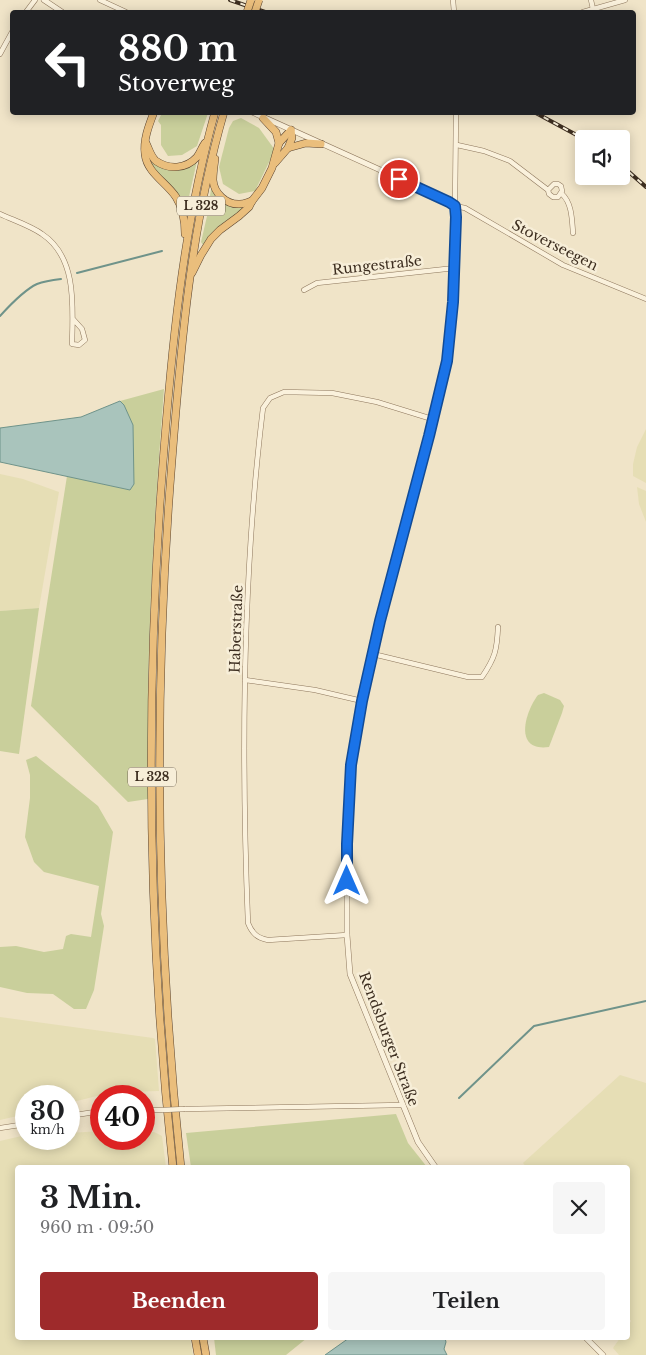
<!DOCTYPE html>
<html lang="de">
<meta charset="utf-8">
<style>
:root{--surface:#fff;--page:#f6f6f6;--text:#202124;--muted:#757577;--accent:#9e2a2b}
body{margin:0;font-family:"Libre Baskerville",serif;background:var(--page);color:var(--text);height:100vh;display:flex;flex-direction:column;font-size:19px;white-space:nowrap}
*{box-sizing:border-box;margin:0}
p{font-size:16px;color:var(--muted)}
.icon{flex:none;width:28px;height:28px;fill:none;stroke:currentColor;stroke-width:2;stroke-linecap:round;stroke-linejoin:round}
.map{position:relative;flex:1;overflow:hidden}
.sheet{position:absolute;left:15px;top:1165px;width:615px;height:175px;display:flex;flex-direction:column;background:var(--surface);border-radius:5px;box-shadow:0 2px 12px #0003}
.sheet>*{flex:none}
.top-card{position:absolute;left:10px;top:10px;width:626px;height:105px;border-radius:5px;box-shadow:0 2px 12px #0003;background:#202124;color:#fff;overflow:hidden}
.controls{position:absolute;left:575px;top:130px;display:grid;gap:10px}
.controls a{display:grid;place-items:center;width:55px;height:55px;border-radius:5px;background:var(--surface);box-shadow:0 2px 12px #0003;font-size:25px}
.speed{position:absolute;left:15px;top:1085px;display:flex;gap:10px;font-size:25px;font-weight:700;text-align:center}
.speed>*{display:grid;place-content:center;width:65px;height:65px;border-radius:50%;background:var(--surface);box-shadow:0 2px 12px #0003;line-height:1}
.speed small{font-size:12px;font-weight:400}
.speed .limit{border:8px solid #d22;background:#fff;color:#111}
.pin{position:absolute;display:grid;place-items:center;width:42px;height:42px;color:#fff;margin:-21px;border:2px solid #fff;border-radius:50%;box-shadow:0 1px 5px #0007}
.me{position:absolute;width:55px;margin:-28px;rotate:0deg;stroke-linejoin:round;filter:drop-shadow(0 0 4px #0008)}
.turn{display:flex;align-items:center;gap:18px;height:105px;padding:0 25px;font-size:22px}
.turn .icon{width:65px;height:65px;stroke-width:2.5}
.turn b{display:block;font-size:35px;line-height:42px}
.round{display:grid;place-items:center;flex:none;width:52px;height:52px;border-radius:5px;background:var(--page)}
.head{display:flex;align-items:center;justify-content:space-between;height:85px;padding:0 25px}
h1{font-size:30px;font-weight:700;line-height:38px}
.cta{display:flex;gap:10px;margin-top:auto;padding:10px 25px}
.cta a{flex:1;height:58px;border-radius:5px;background:var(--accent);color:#fff;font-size:20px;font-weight:700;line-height:58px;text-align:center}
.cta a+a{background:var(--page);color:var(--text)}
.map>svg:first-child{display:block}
.farmland{fill:#e6deb5}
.green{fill:#c9cf9b}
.water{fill:#a9c4bc;stroke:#6f938a}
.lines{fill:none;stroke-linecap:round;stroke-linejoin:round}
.stream{stroke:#6f938a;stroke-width:2}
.minor-casing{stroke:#8d765c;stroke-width:5.5}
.tertiary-casing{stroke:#8d765c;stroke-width:6}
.trunk-casing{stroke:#5b4430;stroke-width:8}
.minor{stroke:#faf1dc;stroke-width:4.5}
.tertiary{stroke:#faf1dc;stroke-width:5}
.trunk{stroke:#eabe7c;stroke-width:7}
.rail-casing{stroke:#3d2e20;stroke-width:4}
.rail{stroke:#f7eed8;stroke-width:2;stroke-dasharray:5.5;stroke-linecap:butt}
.minor-bridge-casing{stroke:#8d765c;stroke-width:5.5;stroke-linecap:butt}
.trunk-bridge-casing{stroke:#5b4430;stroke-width:8;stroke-linecap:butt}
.minor-bridge{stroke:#faf1dc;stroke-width:4.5}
.trunk-bridge{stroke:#eabe7c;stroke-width:7}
.route-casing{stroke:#114b97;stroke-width:12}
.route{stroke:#1a73e8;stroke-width:9}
.labels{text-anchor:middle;stroke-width:5;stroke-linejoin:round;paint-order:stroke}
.shield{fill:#f7eed8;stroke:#756857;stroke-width:1}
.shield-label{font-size:12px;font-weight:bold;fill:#3d2e20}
.street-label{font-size:14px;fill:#3d2e20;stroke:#f7eed8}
</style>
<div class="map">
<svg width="646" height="1355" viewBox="0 0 646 1355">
<rect width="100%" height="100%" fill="#f0e4c8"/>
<g class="farmland">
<polygon points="646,429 646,483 633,476 633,464 637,447"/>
<polygon points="0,474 23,479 59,492 39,608 0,611"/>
<polygon points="637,487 646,491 646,522 639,504"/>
<polygon points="0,1017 153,1038 155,1039 159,1091 127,1092 97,1096 69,1103 69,1096 26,1096 26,1114 0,1120"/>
<polygon points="620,1075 646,1083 646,1355 619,1355 613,1348 620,1338 628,1338 628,1326 631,1321 628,1317 628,1168 527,1168 523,1163"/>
<polygon points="101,1131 101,1139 144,1139 144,1132 154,1132 162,1136 166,1167 18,1168 18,1338 190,1338 193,1355 0,1355 0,1141 26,1135 26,1139 69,1139 69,1133"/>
</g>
<g class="green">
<polygon points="162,113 208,113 197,146 182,155 168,156 161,145 161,125 158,121"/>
<polygon points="241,118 259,128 275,150 255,191 239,194 223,184 219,167 229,128 233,121"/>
<path d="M148,155C169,173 172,174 197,161L186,210L183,201L152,167Z"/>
<path d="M211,189C222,204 225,204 243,206L244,208C228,221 216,227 203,245L201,242L211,199L210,196Z"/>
<path d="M164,389C156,494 149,599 148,704C148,736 148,768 148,799L128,802L31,706L67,476L130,490L124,405L120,401Z"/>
<polygon points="39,608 19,754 0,751 0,611"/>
<path d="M544,693L560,700L564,706L562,713L549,747C513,752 525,712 538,695Z"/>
<polygon points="36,756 98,806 113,832 101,914 104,926 94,990 86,1009 74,1009 53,994 27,993 0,987 0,947 16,946 44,952 63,949 66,936 71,934 91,937 99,886 44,872 34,862 25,837 30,798 30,775 26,760"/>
<polygon points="396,1114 408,1143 427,1167 191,1167 186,1133"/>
<polygon points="214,1338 307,1338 286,1355 216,1355"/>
</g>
<g class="water">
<polygon points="120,401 124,405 133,425 134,484 130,490 0,462 0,428 81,417"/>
<polygon points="349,1338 445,1338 446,1342 444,1349 447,1355 325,1355"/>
</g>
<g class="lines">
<g class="stream">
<polyline points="77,273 162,251"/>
<path d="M0,316C10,305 24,290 37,284C45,281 53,280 61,279"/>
<polyline points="459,1098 534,1026 646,1001"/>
</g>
<g class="minor-casing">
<g id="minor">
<polyline points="100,0 126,12"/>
<polyline points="453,0 454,12"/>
<polyline points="591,0 593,9"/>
<polyline points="26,12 35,0"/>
<polyline points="583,12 625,0"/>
<polyline points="0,54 12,32"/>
<polyline points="456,112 455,206 465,208 563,265 646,299"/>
<polyline points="457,145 484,151 510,161 548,190 549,194 553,197 558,197 562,191 561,186 558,184 554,184 548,190"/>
<path d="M562,194C572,203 572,220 573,233"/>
<path d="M0,214C13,220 31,226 42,234C77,257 73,306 72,344L79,345L85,340L82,329L73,319"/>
<polyline points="304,290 317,283 455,268"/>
<path d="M373,654L468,677H482C495,658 497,650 498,627"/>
<polyline points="245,680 315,690 362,701"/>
<path d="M347,935L268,940C257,938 252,933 248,923C241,752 242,579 263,408L270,398L284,392L332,393L377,402L432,419"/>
<polyline points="185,1109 402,1105"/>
<polyline points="144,1110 163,1110"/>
<polyline points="69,1116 101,1111"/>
<polyline points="0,1128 26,1124"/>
</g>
</g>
<g class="tertiary-casing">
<g id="tertiary">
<polyline points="44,0 62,12"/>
<polyline points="252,112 449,201 455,206 456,217 453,302 447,361 429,436 380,621 362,701 351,765 347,844 347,935 350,974 418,1142 436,1168"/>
<polyline points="586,1338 603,1355"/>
</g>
</g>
<g class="trunk-casing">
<g id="trunk">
<path d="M154,112C149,125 143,140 145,154C147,173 166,182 176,197C183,208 185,221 185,234"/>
<polyline points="263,118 276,132 279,143"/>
<path d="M146,143C149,149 151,157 156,161C169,170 186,169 197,157C200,153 202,147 205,143"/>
<polyline points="288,148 292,138 291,130"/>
<path d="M215,159C214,166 213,173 213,180C214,193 226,205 240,204C244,204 248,202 252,201"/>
<polyline points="275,163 288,148 306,143 321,144"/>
<polyline points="192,273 201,255 211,239 220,230 239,216 249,207 252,201 262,188 272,168 279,143 291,130"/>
<path d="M173,1168C148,938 145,706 162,476C171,353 182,231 215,112"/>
<path d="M181,1168C156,932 153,695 172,460C181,343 191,226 224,112"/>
<polyline points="195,1338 198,1355"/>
<polyline points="203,1338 206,1355"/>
</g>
</g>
<use href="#minor" class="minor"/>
<use href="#tertiary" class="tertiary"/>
<use href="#trunk" class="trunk"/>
<g class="rail-casing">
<g id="rail">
<polyline points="230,0 265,12"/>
<polyline points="534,112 584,139"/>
<polyline points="621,165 646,187"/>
</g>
</g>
<use href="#rail" class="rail"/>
<g class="minor-bridge-casing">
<polyline id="minor-bridge" points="163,1110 185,1109"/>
</g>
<g class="trunk-bridge-casing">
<g id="trunk-bridge">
<polyline points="247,12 251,0"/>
<polyline points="255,12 259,0"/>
</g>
</g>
<use href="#minor-bridge" class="minor-bridge"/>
<use href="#trunk-bridge" class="trunk-bridge"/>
</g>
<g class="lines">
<g class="route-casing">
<polyline id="route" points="347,881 347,844 351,765 362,701 380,621 429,436 447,361 453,302 456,217 455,206 449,202 399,179"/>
</g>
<use href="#route" class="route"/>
</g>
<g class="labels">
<g class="shield">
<rect x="177" y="196.5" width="48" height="19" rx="4"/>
<rect x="128" y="767.5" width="48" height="19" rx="4"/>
</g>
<g class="shield-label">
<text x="201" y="210">L 328</text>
<text x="152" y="781">L 328</text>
</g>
<g class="street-label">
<text transform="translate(555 245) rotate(27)" y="5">Stoverseegen</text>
<text transform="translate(377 265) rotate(-6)" y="5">Rungestraße</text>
<text transform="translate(236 629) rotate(-88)" y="5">Haberstraße</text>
<text transform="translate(389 1039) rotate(69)" y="5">Rendsburger Straße</text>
</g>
</g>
</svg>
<div class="controls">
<a><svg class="icon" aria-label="sound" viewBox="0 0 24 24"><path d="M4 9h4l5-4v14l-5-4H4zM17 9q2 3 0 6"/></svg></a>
</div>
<div class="speed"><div>30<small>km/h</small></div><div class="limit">40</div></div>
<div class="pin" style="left:399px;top:179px;background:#d93025"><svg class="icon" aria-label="arrive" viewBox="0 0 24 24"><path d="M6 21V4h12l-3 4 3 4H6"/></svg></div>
<svg class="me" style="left:347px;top:881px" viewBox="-20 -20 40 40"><path d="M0-17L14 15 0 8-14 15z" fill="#1a73e8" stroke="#fff" stroke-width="4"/></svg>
<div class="top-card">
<div class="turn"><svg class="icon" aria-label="left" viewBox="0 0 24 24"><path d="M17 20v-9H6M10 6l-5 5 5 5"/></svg><div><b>880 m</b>Stoverweg</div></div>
</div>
<section class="sheet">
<div class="head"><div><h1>3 Min.</h1><p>960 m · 09:50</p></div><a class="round"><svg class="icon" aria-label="close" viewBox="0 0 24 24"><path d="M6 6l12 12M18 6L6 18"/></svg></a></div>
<div class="cta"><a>Beenden</a><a>Teilen</a></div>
</section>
</div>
